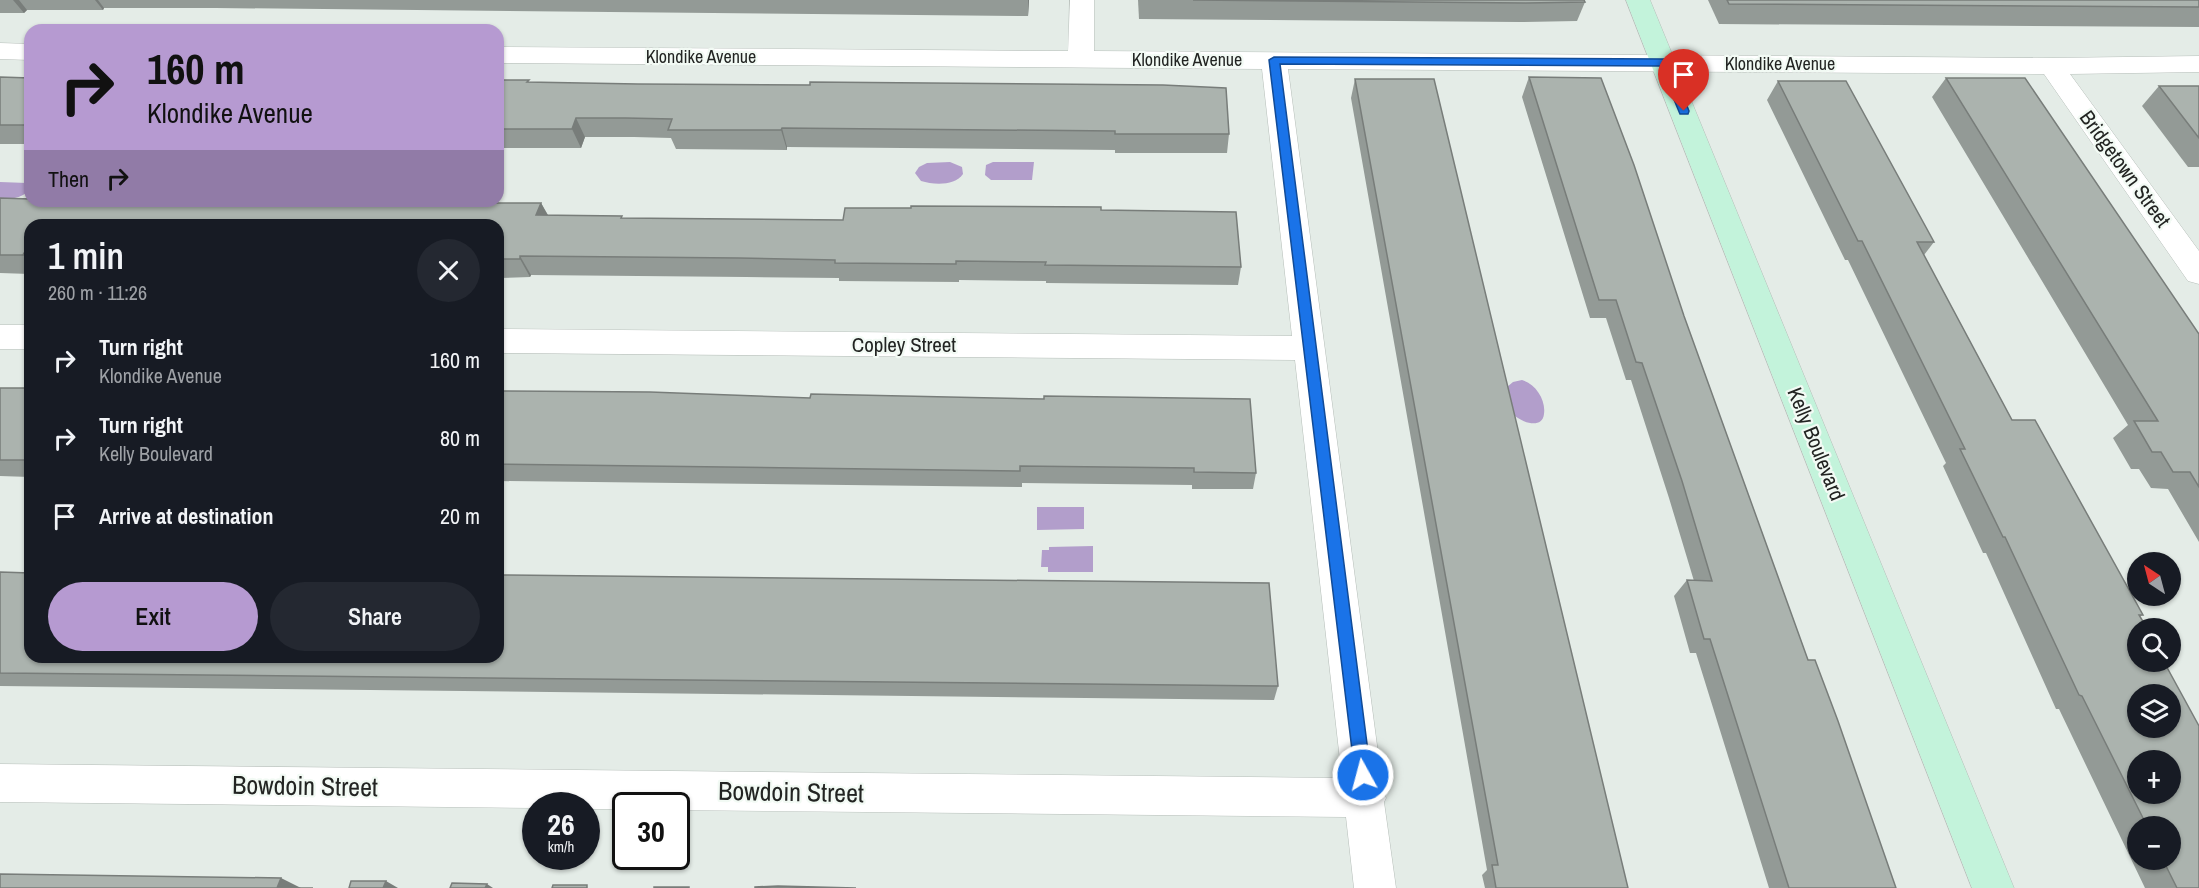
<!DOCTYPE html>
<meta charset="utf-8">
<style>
:root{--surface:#171b24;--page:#242831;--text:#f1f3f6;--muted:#9ea1a6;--accent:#b69ad1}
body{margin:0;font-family:"Archivo Narrow",sans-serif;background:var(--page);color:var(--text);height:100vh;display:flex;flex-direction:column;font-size:22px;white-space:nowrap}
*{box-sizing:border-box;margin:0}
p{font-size:20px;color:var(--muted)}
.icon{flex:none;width:33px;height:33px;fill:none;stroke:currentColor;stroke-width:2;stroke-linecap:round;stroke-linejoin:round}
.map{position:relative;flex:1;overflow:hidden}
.details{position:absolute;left:24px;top:219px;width:480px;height:444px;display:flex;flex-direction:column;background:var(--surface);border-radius:18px;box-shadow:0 2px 4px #0004}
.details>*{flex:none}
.banner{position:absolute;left:24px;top:24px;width:480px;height:183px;border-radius:18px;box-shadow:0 2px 4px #0004;background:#b69ad1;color:#111;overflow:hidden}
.needle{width:39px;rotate:324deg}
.fabs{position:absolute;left:2127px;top:552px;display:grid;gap:12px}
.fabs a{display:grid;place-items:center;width:54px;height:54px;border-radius:50%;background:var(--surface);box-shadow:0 2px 4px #0004;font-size:30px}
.speed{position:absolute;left:522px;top:792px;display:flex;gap:12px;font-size:30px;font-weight:700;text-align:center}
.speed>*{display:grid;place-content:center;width:78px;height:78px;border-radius:50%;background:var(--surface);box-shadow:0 2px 4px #0004;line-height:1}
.speed small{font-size:15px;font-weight:400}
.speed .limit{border:3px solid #111;border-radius:9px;background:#fff;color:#111}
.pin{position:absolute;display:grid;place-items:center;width:51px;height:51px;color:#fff;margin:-62px -26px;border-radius:50% 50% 50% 0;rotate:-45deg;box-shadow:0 0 6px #0007}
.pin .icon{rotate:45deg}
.me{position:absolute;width:66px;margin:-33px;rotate:353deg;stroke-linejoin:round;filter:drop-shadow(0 0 4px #0008)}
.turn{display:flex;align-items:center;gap:21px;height:126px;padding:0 24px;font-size:27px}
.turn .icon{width:78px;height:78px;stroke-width:2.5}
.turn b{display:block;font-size:42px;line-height:51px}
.then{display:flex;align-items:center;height:57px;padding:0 24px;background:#0003;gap:12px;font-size:22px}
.round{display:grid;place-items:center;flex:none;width:63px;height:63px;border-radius:32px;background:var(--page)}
.headline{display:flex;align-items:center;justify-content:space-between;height:102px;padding:0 24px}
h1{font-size:36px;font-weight:600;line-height:45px}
.button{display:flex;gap:12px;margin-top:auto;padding:12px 24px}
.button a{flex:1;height:69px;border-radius:36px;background:var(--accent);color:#111;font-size:24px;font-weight:600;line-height:69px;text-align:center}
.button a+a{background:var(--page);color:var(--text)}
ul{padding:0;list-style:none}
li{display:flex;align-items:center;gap:18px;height:78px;padding:0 24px}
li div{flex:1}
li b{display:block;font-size:22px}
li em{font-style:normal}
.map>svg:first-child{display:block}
.water{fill:#b29ecb}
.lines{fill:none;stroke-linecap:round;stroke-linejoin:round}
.street-casing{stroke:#b6beb9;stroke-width:1}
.secondary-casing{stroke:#b6beb9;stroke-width:1}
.street{fill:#fff;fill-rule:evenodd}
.secondary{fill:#c3f3db;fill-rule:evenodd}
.wall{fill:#939a96;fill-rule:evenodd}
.shaded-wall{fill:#787d7a}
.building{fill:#abb3ae;stroke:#787d7a;stroke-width:1.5;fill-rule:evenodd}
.route{fill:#1a73e8;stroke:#114b97;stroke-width:1.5}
.labels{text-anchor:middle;stroke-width:4.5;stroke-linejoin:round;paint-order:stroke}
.far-street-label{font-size:18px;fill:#222422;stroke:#f2faf4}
.street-label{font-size:21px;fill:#222422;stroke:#f2faf4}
.near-street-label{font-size:26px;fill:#222422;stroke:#f2faf4}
</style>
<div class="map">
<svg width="2199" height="888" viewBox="0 0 2199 888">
<rect width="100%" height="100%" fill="#e4ece7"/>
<g class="water">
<polygon points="993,162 1034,162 1032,180 991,180 985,175 986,165"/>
<path d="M927,163L950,162L962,167L963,174C955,186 934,185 921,181L915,173L919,167Z"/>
<path d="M0,182L27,183L30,188C23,199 12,199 0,198Z"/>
<path d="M1522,380C1536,384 1546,400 1544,414C1542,431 1519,421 1513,414L1507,387L1513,382Z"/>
<polygon points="1037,507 1084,507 1084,529 1037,530"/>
<polygon points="1093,546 1093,572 1048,572 1048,567 1041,567 1042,550 1049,550 1049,547"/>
</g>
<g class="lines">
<g class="street-casing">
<g id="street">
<polygon points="1070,0 1094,0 1094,51 2051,58 2199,56 2199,72 2070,74 2199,251 2199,284 2188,281 2044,74 1288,69 1383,791 1386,798 1384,802 1396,888 1354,888 1346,817 676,810 676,806 626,806 626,809 586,809 586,806 536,806 536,808 0,802 0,764 1342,778 1295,360 498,353 498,329 1292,336 1262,69 498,63 498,47 1068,51"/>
<polygon points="0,43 30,44 30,60 0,59"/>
<rect x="0" y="325" width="30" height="24"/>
</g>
</g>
<g class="secondary-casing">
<polygon id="secondary" points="1626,0 1650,0 2014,888 1972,888"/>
</g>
<use href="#street" class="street"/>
<use href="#secondary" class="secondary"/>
</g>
<g class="wall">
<polygon points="0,0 1029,0 1028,16 216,8 104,8 103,10 27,10 24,13 0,13"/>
<polygon points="1138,0 1584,0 1585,2 1577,21 1519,22 1139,19"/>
<polygon points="1708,0 2199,0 2199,27 1719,24"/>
<polygon points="0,77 30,78 30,144 0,144"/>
<polygon points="1529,77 1684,316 1808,660 1896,888 1769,888 1696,653 1690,653 1674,596 1687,580 1694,581 1669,498 1631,380 1626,380 1606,318 1590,318 1522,97"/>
<polygon points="1946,78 2199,334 2199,542 2168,489 2151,488 2139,469 2131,469 2113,438 2128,425 1932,97"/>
<polygon points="1355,79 1628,888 1485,888 1482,875 1487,870 1351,98"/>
<polygon points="498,80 530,83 1229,134 1227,153 1115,153 1115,150 787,147 787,150 676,149 671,138 634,137 585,137 581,148 498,148"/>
<path d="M1778,81L1934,242L1924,255L2012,420L2143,615L2140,616L2199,888H2145L2059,709H2056L1986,553H1983L1943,466L1946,463L1848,260H1845L1767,100ZM2138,826H2170V860H2138Z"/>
<polygon points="2159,86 2199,86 2199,167 2188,167 2142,106"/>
<polygon points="0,198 215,203 541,203 548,215 623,218 843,220 1101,210 1241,267 1238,285 1046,283 1046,281 959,280 959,282 839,281 839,278 746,277 531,275 530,277 498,278 498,225 30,225 30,274 0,273"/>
<polygon points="0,388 30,388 30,477 0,476"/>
<polygon points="498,391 810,398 1256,473 1253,489 1192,489 1192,485 1022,483 1022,487 498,481"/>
<polygon points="0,572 1278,686 1274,700 0,686"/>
</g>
<g class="shaded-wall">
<polygon points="13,0 19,0 27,10 24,13"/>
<polygon points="95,0 98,0 104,8 103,10"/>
<polygon points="1028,0 1029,0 1028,16"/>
<polygon points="576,118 585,137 581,148 572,129"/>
<polygon points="782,128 787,147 787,150 781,130"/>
<polygon points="541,203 551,221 536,215"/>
<polygon points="24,253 30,259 30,262 23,255"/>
<polygon points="520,256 531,275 530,277 520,259"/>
<polygon points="281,878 301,888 277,888"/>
<polygon points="386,881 398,888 383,888"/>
<polygon points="487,884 493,888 485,888"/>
</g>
<g class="building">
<polygon points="1193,0 1584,0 1585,2 1526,3"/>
<polygon points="1727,0 2199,0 2199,7 1729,4"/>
<polygon points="0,77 30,78 30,125 0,125"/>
<polygon points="1529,77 1601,78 1634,165 1684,316 1808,660 1815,660 1838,721 1896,888 1789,888 1710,639 1704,639 1687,580 1712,581 1682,481 1642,363 1636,362 1616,300 1599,300"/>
<polygon points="1946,78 2025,78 2199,334 2199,487 2190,472 2173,472 2161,452 2152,452 2134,421 2158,421"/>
<polygon points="1355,79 1434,79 1628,888 1496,888 1492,865 1498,865"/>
<polygon points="498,80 529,80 527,82 638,84 810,85 810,82 1163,85 1226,88 1229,134 1115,134 1115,131 782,128 781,130 668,130 672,119 626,118 576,118 572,129 498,129"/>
<path d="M1778,81H1846L1934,242H1917L2012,420H2035L2143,615H2139L2147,628H2138V662H2164L2199,726V888H2177L2163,860H2170V826H2147L2082,696L2079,695L2005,537H2003L1960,449H1965L1862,241H1858ZM2138,694H2170V728H2138ZM2138,760H2170V794H2138Z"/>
<polygon points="2159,86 2199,86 2199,138"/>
<polygon points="0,198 30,199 30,201 132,201 215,203 216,201 335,201 334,203 541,203 536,215 622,216 621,218 843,220 845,208 911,208 911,206 1101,207 1101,210 1236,212 1241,267 1045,265 1046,262 956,261 956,264 835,263 835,260 739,258 520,256 520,259 498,259 498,225 30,225 30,253 24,253 23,255 0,255"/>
<rect x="0" y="388" width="30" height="72"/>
<polygon points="498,391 650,392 810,398 811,394 1044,399 1044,396 1250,399 1256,473 1194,472 1194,468 1020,466 1020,471 498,464"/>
<polygon points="0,572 30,573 30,657 498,657 498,575 1269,583 1278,686 0,673"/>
<polygon points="0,874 281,878 277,888 313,888 0,888"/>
<polygon points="351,881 386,881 383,888 349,888"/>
<polygon points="452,883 487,884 485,888 450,888"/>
<polygon points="553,885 587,885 587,888 552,888"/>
<polygon points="778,886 856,888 755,888 755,887"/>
<rect x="654" y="887" width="35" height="1"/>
</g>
<polygon class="route" points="1274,57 1664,59 1670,63 1689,111 1688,114 1680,114 1660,66 1280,64 1371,775 1369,780 1363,783 1357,780 1355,775 1269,60"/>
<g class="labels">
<g class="far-street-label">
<text x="701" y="63">Klondike Avenue</text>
<text x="1187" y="66">Klondike Avenue</text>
<text x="1780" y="70">Klondike Avenue</text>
</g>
<g class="street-label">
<text transform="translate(2125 169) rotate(54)" y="7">Bridgetown Street</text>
<text x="904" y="352">Copley Street</text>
<text transform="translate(1816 444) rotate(68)" y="7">Kelly Boulevard</text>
</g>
<g class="near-street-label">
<text transform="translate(305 786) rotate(1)" y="9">Bowdoin Street</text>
<text transform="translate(791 792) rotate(1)" y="9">Bowdoin Street</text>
</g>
</g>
</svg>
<div class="fabs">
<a><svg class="needle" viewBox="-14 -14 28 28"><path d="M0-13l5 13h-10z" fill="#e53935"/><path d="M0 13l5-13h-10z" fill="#9ea1a6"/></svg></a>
<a><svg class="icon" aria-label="search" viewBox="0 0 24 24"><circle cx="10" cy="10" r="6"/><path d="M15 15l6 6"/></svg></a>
<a><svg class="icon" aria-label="layers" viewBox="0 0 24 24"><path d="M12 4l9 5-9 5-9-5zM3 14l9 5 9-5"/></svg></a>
<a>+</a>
<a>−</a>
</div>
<div class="speed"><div>26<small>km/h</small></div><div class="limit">30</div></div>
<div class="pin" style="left:1684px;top:111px;background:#d93025"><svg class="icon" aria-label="arrive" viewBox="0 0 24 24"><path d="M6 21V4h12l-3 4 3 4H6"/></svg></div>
<svg class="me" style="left:1363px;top:775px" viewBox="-20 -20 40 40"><circle r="17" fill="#1a73e8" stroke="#fff" stroke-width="3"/><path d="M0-11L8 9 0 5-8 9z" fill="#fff"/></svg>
<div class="banner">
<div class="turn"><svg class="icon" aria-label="right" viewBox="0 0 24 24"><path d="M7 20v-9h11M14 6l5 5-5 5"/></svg><div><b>160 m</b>Klondike Avenue</div></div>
<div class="then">Then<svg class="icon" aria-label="right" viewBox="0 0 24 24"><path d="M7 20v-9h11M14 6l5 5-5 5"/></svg></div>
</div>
<section class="details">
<div class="headline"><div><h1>1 min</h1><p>260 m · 11:26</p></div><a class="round"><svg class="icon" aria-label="close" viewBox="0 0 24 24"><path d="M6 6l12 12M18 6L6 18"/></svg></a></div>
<ul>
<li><svg class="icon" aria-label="right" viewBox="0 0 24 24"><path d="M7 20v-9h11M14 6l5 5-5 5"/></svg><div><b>Turn right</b><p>Klondike Avenue</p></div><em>160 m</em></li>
<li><svg class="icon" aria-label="right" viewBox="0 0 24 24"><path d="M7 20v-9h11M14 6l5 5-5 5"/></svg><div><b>Turn right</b><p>Kelly Boulevard</p></div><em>80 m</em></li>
<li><svg class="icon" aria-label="arrive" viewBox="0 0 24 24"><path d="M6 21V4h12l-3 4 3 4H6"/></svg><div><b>Arrive at destination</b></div><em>20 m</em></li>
</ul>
<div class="button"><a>Exit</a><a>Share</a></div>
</section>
</div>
